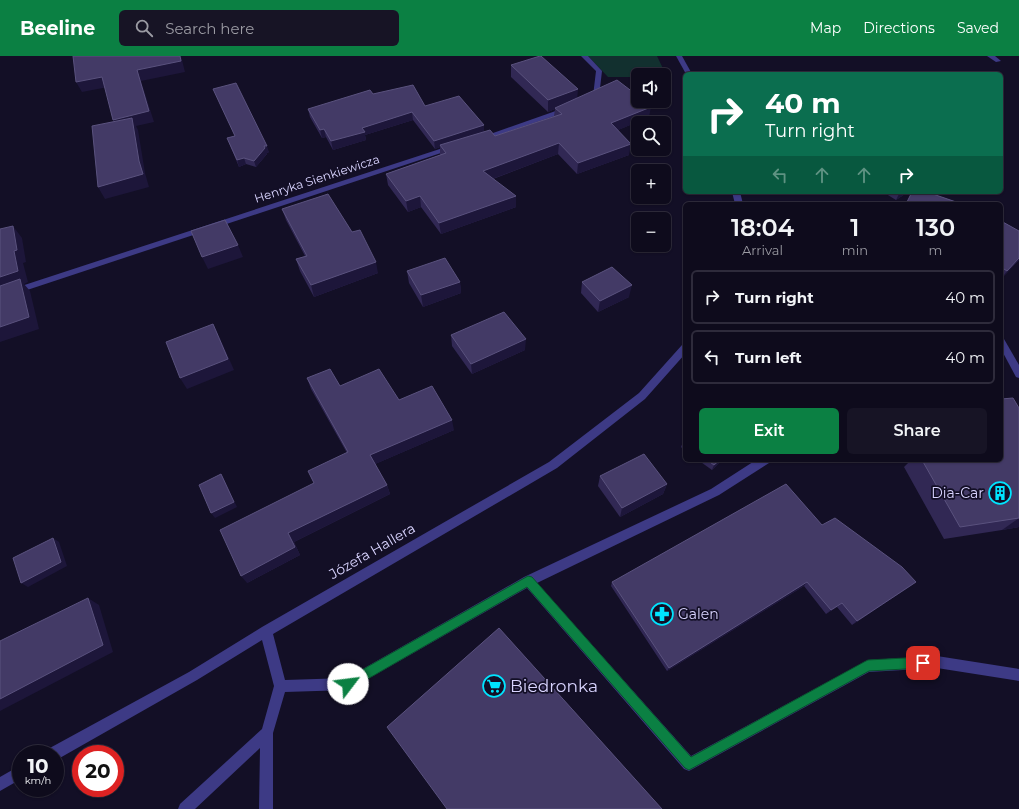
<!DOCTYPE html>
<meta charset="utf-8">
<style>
:root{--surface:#0e0b1c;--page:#171425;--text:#f1f3f6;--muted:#9b9ba3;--line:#2e2b3b;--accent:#0b8043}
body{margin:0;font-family:Montserrat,sans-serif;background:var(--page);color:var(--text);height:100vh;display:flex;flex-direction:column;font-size:15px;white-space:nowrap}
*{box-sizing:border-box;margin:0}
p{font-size:13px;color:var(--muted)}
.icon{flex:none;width:22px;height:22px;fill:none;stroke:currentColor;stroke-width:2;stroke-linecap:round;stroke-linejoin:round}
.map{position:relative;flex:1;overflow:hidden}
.sheet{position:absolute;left:683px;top:146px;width:320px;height:260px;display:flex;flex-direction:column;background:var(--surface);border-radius:6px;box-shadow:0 1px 3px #0004,0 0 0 1px var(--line)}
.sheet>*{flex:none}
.top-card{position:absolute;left:683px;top:16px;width:320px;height:122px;border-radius:6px;box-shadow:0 1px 3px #0004,0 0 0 1px var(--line);background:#0b6e4f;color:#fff;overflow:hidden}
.fabs{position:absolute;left:631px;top:12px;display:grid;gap:8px}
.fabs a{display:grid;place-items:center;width:40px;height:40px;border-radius:6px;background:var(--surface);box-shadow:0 1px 3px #0004,0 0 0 1px var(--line);font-size:20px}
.speed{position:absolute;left:12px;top:689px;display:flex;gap:8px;font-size:20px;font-weight:700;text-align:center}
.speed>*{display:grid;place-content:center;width:52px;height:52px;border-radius:50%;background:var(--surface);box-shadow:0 1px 3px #0004,0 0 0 1px var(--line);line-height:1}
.speed small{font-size:10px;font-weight:400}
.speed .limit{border:6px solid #d22;background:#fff;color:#111}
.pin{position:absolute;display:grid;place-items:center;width:34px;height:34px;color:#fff;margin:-17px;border-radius:8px;box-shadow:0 2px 6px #0006}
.me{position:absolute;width:44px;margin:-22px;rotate:60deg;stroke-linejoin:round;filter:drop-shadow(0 0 3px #0008)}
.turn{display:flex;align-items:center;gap:14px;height:84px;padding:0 16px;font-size:18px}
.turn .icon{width:52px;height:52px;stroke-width:2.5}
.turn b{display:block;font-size:28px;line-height:34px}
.lanes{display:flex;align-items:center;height:38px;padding:0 16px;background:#0003;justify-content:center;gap:20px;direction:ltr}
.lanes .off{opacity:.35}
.eta{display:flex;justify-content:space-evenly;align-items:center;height:68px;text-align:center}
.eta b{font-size:24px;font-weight:600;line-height:28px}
.button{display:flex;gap:8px;margin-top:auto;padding:8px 16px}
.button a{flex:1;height:46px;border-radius:6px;background:var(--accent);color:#fff;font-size:16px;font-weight:600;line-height:46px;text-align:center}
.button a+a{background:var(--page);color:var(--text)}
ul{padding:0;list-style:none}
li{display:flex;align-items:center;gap:12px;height:54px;margin:0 8px 6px;padding:0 8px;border:2px solid var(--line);border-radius:6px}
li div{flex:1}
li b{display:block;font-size:15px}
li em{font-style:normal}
header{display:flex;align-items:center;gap:24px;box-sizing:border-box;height:56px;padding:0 20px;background:var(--accent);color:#fff}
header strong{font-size:19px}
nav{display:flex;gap:22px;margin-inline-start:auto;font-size:14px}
.search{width:280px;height:36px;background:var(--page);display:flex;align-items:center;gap:10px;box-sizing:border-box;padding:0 14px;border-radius:6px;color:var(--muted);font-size:15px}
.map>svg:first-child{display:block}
.green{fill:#12302f}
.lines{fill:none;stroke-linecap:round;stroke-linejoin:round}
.minor{fill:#3d3a85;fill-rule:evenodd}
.wall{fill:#312854}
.shaded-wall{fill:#1d163a}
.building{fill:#433a66;stroke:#5a527e}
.route{fill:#0b8043;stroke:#07532c}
.labels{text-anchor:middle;stroke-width:3.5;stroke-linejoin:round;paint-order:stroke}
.far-street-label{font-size:12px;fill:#d9d4ff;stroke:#130f26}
.poi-label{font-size:14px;fill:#d9d4ff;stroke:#130f26;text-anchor:end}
.street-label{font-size:14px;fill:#d9d4ff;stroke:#130f26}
.near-poi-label{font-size:17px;fill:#d9d4ff;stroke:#130f26;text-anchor:start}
</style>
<header>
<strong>Beeline</strong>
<div class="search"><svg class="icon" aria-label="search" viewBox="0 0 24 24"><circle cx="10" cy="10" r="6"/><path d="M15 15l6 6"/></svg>Search here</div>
<nav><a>Map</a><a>Directions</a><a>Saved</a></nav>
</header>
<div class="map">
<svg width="1019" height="753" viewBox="0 0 1019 753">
<rect width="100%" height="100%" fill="#130f26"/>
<polygon class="green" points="588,0 657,0 667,21 664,21 664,19 638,19 638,21 608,21"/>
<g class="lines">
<g class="minor">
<polygon points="581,0 588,0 602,15 599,41 593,44 588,43 593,40 596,15"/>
<polygon points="676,0 682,0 692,18 686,18"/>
<polygon points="987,0 995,0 1001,5 996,6"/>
<polygon points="567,51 570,53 569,54 545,65 486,84 483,84 479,82"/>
<polygon points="449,90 452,90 456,92 0,243 0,237"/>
<polygon points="732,136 740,136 743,148 735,148"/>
<polygon points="1001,281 1004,283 1019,309 1019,322 1016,321 1001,293"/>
<polygon points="685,288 685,298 645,343 557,412 273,578 285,624 347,622 524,521 711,433 756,404 770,404 769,407 719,439 537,527 691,700 868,604 937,600 1019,613 1019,625 937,612 869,616 689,715 684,713 527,532 352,632 348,634 285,636 273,677 273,753 259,753 260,692 195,753 178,753 180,748 262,673 274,630 262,584 197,624 58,703 55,704 55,698 47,698 48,693 189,616 262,571 549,406 639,337 682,289"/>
<polygon points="21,709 21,723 0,735 0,721"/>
</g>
</g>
<g class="wall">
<polygon points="511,9 577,42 649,61 618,74 629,99 577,118 558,98 493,123 516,140 516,151 441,178 421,151 408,156 388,129 386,118 440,99 440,91 435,93 413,64 365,79 366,84 333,94 326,81 322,82 310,61 308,53 425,50 484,69 484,75 495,80 554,60 555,53 548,56 511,21"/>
<polygon points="213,33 269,96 267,97 267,98 256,111 246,108 239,111 227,82 235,80"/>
<polygon points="883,136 908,136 896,144"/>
<polygon points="282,153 352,176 378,217 314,241 300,215 296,203 305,200 286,164"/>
<polygon points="1001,165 1019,175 1019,204 1001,223"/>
<polygon points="407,215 460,226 461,237 423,251 409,227"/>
<polygon points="582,226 629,241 598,256 581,237"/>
<polygon points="451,279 525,294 472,318 452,290"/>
<polygon points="307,322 399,344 454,374 375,408 387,429 390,438 294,486 300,499 247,527 314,427 347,397 311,333"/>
<polygon points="1019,352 1019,471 1002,474 944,483 904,411 911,404 1001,404"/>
<polygon points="685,384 685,395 681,391 683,386"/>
<polygon points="698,404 722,404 712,414"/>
<polygon points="600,420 667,428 663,438 620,461 598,430"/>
<polygon points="822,469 916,526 852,569 837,551 826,558 804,530 667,615 611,530 612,526"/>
</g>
<g class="shaded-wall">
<polygon points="180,0 181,0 185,16 141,25 154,66 136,70 138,74 145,117 149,131 105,143 98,131 118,74 113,64 137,14"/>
<polygon points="102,21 108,31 82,36 76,26"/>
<polygon points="578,33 577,45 555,52 555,53 548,56 548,44"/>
<polygon points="651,51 649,61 609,78 611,67"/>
<polygon points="412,56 413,64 365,79 366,84 333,94 331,85 362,72"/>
<polygon points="484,69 484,77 440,89 440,91 435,93 434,85"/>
<polygon points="324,73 326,81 322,82 320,74"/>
<polygon points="559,87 558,98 484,126 483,115"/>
<polygon points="631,88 629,99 577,118 578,107"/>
<polygon points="264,90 267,90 269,96 267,97 267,98 256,111 254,105"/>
<polygon points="244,102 246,108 239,111 237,104"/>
<polygon points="900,136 908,136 896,144"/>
<polygon points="420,140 421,151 408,156 406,145"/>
<polygon points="516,140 516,151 441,178 439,167"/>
<polygon points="13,170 22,182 26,206 23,207 28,226 24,228 30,235 39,273 0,286 0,221"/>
<polygon points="238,189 243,201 208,213 202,201"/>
<polygon points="1019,202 1019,204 1001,223 1007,215"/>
<polygon points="376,206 378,217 314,241 311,229"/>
<polygon points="460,226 461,237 423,251 421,239"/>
<polygon points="632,229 629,241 598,256 600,245"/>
<polygon points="213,268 219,280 234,314 187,333 180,322"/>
<polygon points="526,283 525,294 472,318 471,308"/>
<polygon points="452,364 454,374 373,409 370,399"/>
<polygon points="720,404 722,404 712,414 714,409"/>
<polygon points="221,418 224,423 237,451 215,462 211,457"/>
<polygon points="667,428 663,438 620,461 622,452"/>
<polygon points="387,429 390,438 294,486 300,499 247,527 241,520 288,477"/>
<polygon points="1019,462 1019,471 1002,474"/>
<polygon points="53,482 59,486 67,510 28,531 21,527"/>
<polygon points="807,526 804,530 667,615 669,612"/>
<polygon points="916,526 911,530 852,569 857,565"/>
<polygon points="88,542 99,549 113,596 0,655 0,643"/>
<polygon points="842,547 837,551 826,558 831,554"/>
</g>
<g class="building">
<polygon points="73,0 180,0 181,5 137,14 149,55 113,64 102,21 76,26"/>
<polygon points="540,0 541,0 578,33 548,44 511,9"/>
<polygon points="617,24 638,40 638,45 644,45 651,51 611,67 631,88 578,107 559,87 483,115 516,140 439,167 420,140 406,145 386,118 446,97 440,89 490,74 495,80 562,58 555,52"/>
<polygon points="236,27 267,90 264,90 265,92 254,105 244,102 237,104 227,82 235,80 213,33"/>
<polygon points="413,29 425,50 459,40 484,69 434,85 412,56 362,72 365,76 331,85 324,73 320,74 308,53 370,34 373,38"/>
<polygon points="132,62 139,105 143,118 98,131 92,70"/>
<polygon points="912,136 927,136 962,148 906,148"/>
<polygon points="328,138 352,176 360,174 376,206 311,229 296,203 307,200 282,153"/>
<polygon points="225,164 238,189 202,201 191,175"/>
<polygon points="1001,165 1019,175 1019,202 1007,215 1001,211"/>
<polygon points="13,170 17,194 14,195 18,215 0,221 0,173"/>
<polygon points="445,202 460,226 421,239 407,215"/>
<polygon points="612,211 632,229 600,245 582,226"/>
<polygon points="20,223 29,261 0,271 0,230"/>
<polygon points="504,256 526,283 471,308 451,279"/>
<polygon points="213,268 228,303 180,322 166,286"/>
<polygon points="330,313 340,330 379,313 399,344 432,330 452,364 370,399 387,429 288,477 295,491 241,520 220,474 314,427 308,415 348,396 307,322"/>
<polygon points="1013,342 1019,352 1019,462 960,471 922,404 1001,404 1001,343"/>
<polygon points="644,398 667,428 622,452 600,420"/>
<polygon points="707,404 720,404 714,409"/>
<polygon points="221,418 234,446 211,457 199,429"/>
<polygon points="786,428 822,469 835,462 902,511 916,526 857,565 842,547 831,554 807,526 669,612 612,526"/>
<polygon points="53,482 61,506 21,527 13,502"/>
<polygon points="88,542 103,589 0,643 0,585"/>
<polygon points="499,572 662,753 447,753 387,671"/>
</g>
<polygon class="route" points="528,520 532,521 691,701 864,606 868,604 923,601 927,603 929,607 927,611 923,612 869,615 689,714 685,712 527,531 352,632 348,634 344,632 343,628 344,624"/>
<defs>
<g id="building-ring" transform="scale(1.15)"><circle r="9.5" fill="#130f26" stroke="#00e5ff" stroke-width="1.5"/><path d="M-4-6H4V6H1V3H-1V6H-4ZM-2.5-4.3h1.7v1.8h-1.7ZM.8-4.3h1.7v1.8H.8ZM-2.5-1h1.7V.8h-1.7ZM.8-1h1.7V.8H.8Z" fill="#00e5ff"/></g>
<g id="pharmacy-ring" transform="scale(1.15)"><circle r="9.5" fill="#130f26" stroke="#00e5ff" stroke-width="1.5"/><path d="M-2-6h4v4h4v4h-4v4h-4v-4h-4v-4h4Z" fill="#00e5ff"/></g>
<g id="supermarket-ring" transform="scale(1.15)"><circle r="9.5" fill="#130f26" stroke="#00e5ff" stroke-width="1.5"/><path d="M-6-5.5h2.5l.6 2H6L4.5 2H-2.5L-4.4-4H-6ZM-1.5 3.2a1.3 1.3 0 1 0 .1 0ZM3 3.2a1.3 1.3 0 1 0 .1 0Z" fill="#00e5ff"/></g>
</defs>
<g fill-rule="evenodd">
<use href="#building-ring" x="1000" y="437"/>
<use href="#pharmacy-ring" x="662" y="558"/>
<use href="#supermarket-ring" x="494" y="630"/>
</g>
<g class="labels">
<g class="far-street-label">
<text transform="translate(317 123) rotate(-18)" y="4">Henryka Sienkiewicza</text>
</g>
<g class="poi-label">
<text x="984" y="442">Dia-Car</text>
<text x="678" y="563" text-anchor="start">Galen</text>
</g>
<g class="street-label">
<text transform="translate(372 495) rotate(-30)" y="5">Józefa Hallera</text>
</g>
<g class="near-poi-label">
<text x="510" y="636">Biedronka</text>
</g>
</g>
</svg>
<div class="fabs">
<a><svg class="icon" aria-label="sound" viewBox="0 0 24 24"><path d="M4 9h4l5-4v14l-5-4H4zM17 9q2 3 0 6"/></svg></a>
<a><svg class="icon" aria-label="search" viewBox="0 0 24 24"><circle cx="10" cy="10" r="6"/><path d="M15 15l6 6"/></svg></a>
<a>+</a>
<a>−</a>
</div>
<div class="speed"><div>10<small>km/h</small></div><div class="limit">20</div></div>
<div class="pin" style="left:923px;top:607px;background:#d93025"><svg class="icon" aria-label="arrive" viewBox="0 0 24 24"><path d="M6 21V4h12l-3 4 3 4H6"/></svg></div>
<svg class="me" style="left:348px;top:628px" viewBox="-20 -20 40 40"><circle r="19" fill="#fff"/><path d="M0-13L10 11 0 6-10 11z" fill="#0b8043"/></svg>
<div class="top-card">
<div class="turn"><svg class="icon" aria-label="right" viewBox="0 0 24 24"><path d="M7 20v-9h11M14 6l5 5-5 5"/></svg><div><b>40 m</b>Turn right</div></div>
<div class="lanes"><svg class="icon off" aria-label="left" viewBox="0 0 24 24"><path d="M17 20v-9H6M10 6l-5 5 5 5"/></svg><svg class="icon off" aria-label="ahead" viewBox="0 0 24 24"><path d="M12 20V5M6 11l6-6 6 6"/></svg><svg class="icon off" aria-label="ahead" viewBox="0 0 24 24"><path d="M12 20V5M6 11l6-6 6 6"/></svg><svg class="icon" aria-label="right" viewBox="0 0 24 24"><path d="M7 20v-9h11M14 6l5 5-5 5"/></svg></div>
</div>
<section class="sheet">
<div class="eta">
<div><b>18:04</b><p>Arrival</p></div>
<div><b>1</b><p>min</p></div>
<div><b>130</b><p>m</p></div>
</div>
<ul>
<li><svg class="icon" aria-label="right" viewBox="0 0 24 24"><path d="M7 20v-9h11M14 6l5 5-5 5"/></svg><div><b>Turn right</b></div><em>40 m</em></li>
<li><svg class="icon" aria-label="left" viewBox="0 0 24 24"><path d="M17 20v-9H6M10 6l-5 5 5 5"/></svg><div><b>Turn left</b></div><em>40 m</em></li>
</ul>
<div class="button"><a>Exit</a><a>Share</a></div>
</section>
</div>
